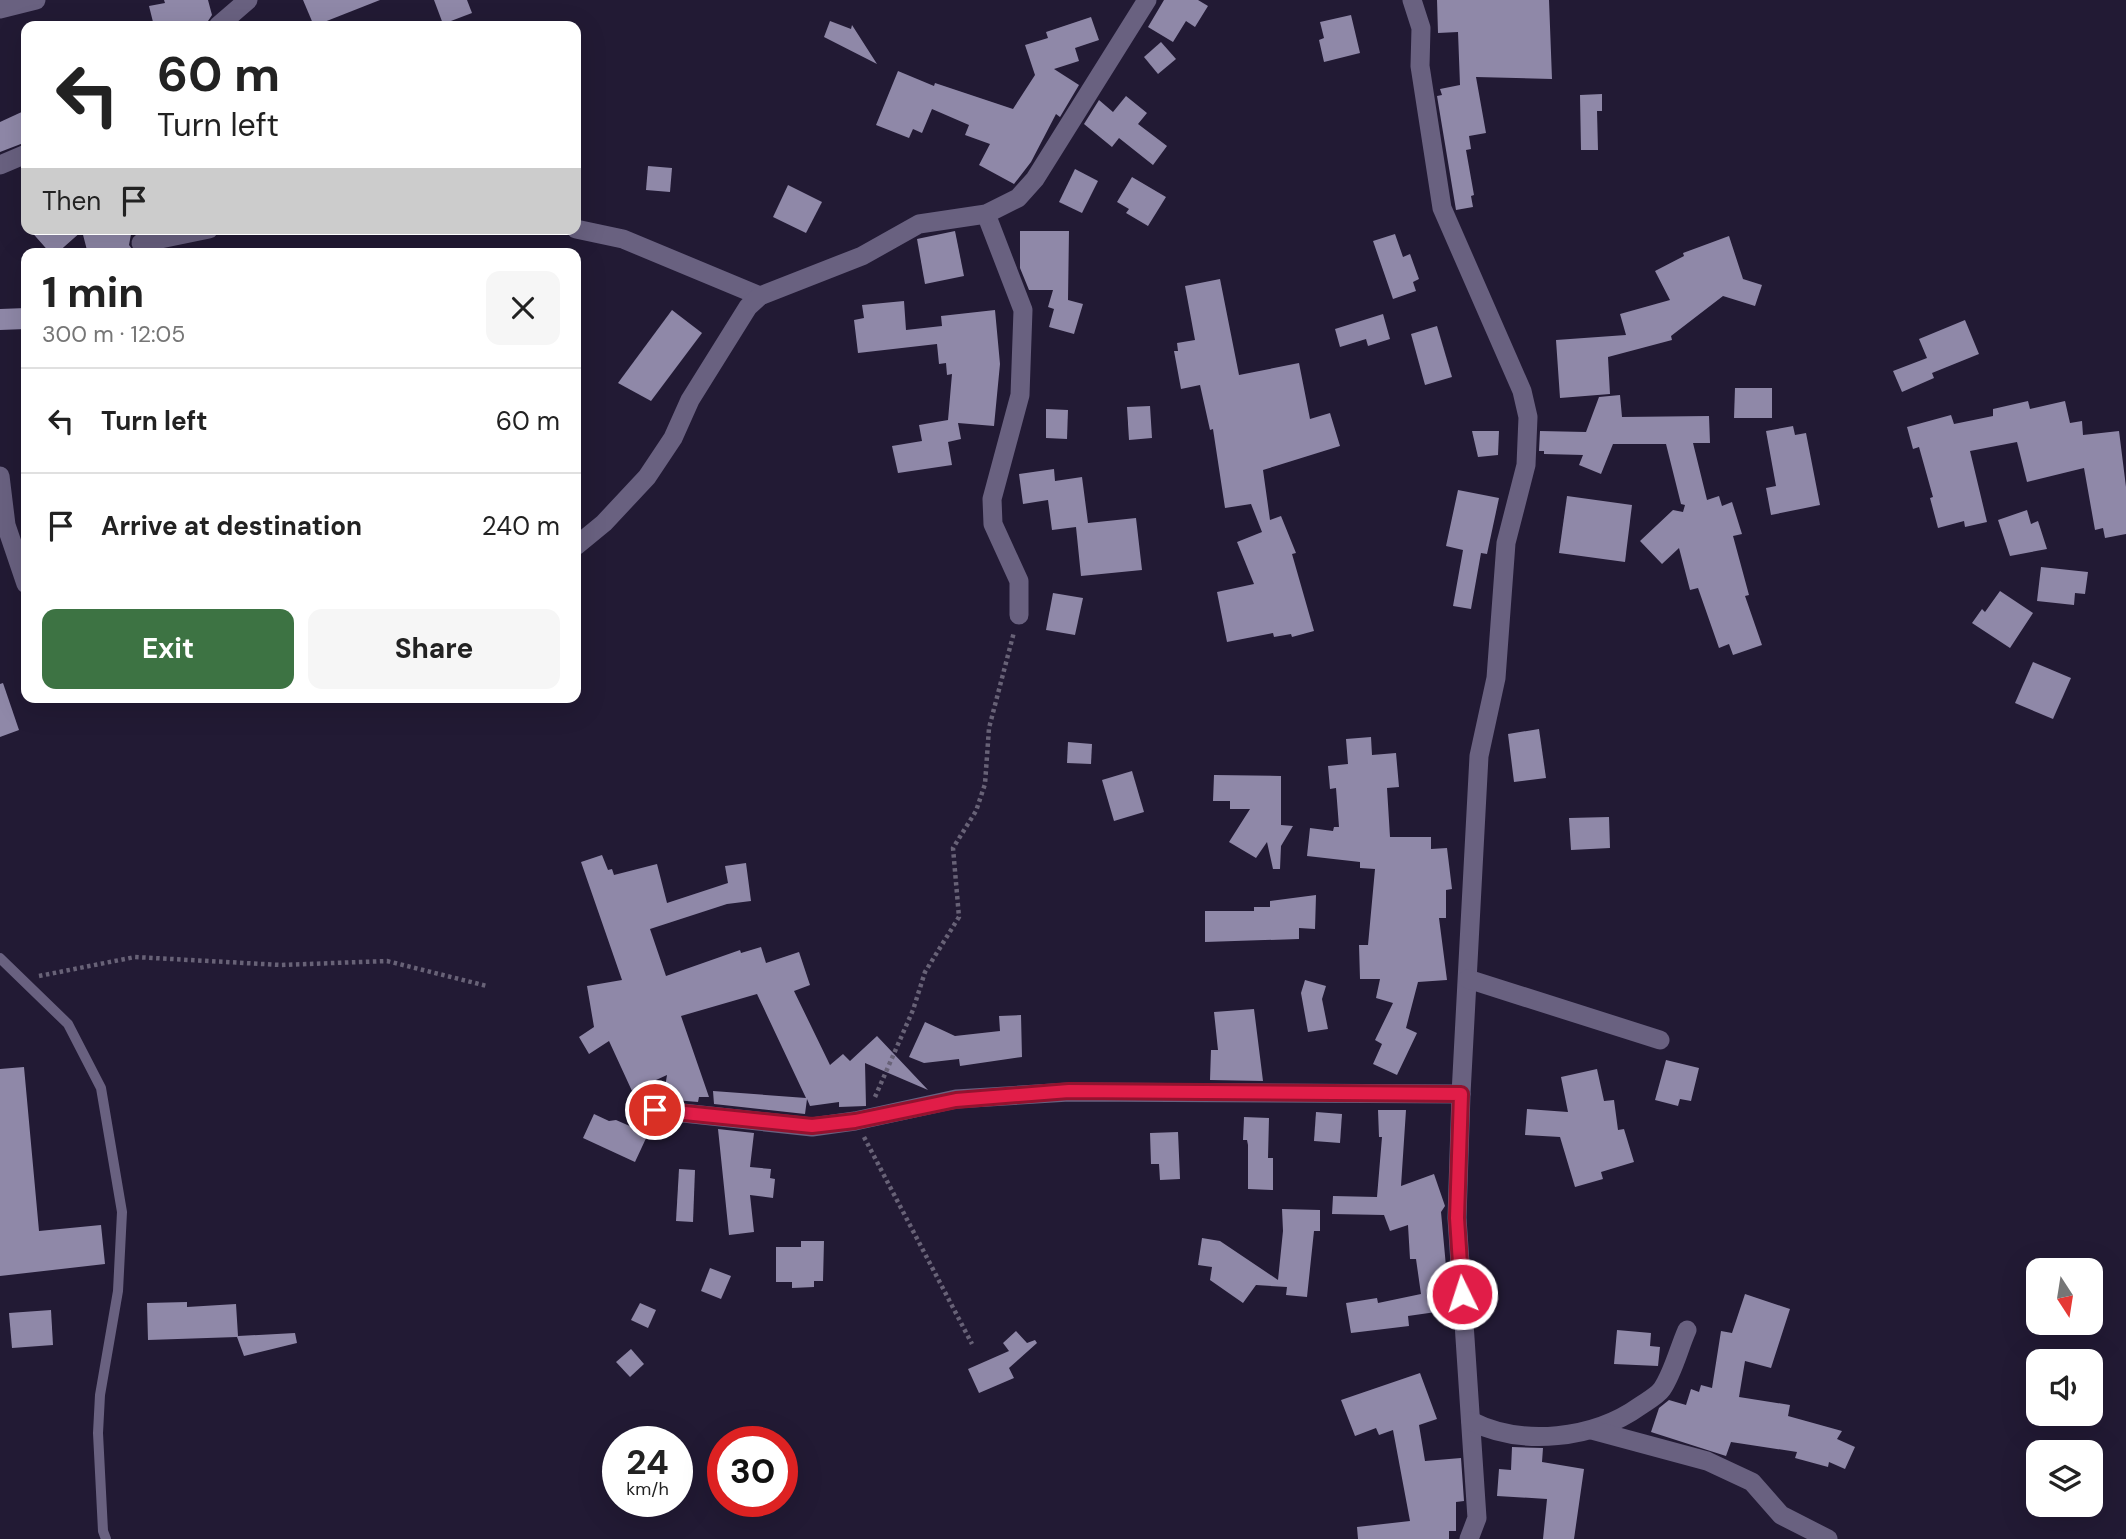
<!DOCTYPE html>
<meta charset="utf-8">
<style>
:root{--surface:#fff;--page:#f6f6f6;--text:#222;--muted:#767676;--line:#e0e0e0;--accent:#3d7343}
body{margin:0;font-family:"DM Sans",sans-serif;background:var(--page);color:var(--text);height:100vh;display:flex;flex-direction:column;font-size:26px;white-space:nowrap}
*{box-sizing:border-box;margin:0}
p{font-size:23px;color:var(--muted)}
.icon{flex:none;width:38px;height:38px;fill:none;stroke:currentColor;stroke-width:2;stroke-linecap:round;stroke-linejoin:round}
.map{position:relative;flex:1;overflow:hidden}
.sheet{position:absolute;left:21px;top:248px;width:560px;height:455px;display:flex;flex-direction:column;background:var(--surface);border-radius:14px;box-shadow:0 7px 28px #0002}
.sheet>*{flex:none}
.top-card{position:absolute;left:21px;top:21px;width:560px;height:214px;border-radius:14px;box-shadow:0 7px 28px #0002;background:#fff;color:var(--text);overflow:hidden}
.needle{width:46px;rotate:168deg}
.tools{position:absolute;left:2026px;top:1258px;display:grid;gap:14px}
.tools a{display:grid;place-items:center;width:77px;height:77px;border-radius:14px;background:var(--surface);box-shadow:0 7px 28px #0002;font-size:35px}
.speed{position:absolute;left:602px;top:1426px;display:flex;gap:14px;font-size:35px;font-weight:700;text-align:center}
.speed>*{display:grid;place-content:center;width:91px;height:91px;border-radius:50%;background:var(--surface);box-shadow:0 7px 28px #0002;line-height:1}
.speed small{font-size:18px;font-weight:400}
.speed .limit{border:10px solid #d22;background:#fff;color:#111}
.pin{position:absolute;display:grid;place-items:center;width:60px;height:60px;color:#fff;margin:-30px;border:4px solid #fff;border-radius:50%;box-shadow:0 2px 7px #0007}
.me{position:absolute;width:77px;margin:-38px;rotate:356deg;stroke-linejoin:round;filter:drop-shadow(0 0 5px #0008)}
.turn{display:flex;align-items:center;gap:24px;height:147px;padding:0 21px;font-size:32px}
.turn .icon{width:91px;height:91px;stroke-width:2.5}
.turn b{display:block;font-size:49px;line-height:60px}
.then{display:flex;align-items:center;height:66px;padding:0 21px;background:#0003;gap:14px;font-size:26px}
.round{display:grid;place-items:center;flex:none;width:74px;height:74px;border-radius:14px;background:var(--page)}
.head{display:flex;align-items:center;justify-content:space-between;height:119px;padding:0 21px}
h1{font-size:42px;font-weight:700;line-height:52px}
.primary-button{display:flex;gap:14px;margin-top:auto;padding:14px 21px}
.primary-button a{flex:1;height:80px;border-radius:14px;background:var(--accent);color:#fff;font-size:28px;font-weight:700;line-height:80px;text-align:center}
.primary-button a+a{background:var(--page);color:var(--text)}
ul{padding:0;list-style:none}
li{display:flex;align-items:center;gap:21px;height:105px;padding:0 21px;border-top:2px solid var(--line)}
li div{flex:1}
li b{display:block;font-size:26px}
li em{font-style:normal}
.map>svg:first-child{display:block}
.building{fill:#8f88a8}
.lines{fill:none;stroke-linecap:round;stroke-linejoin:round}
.path{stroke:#686277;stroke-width:4.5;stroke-dasharray:3.5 3.5;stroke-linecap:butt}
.lane{stroke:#696180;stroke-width:10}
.street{stroke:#696180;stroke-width:19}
.route-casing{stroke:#92132f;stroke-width:18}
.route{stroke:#e11d48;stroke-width:12}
</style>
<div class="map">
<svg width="2126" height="1539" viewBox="0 0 2126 1539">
<rect width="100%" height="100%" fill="#221a34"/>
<g class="building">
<polygon points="164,0 208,0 212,15 206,24 196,26 154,26 149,6 165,3"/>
<polygon points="303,0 380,0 314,26"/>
<polygon points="434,0 467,0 472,13 443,24"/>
<polygon points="1164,0 1198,0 1208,6 1195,27 1186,21 1173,42 1148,27"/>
<polygon points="1437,0 1549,0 1552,79 1476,77 1486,133 1469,136 1471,149 1466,150 1474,195 1471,196 1473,207 1456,210 1437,96 1442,95 1440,89 1460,85 1458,32 1438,33"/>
<polygon points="1351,15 1360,53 1324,62 1319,40 1324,38 1320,22"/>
<polygon points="1091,17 1099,40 1075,48 1079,61 1054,69 1079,85 1060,117 1056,114 1031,162 1014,184 979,165 990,144 965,135 969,125 932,109 922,133 913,129 909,138 876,125 898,71 934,86 935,83 1013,109 1035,75 1025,45 1048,38 1046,32"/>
<polygon points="830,21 851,29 852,25 877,64 824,37"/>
<polygon points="1161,42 1176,59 1158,74 1144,57"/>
<polygon points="1602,94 1602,111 1597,111 1598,150 1581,150 1580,95"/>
<polygon points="1126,96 1147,113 1138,124 1167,146 1153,165 1119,138 1112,147 1084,124 1099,100 1113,112"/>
<polygon points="26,110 26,142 0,152 0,122"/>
<polygon points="648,166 672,168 670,192 646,190"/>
<polygon points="1075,169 1098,181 1082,213 1059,202"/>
<polygon points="1132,177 1166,197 1148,226 1126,213 1129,209 1117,202"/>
<polygon points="788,185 822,202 806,233 773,217"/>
<polygon points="29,229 132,229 129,245 136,254 88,254 82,231 56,254 51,254"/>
<polygon points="955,231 964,276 925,284 917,239"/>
<polygon points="1020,231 1069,231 1068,300 1083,304 1074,334 1049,327 1054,309 1048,307 1053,290 1029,290 1020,268"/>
<polygon points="1395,234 1403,257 1410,254 1419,279 1413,282 1416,291 1393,299 1373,241"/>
<polygon points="1729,236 1743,279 1762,285 1755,306 1723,296 1671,336 1672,340 1608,357 1610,394 1560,398 1556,340 1626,335 1620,314 1670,300 1655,271 1684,256 1683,253"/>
<polygon points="1220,279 1239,375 1299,363 1310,419 1330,413 1340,446 1263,470 1270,520 1281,516 1296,553 1292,554 1314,631 1292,637 1291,634 1274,637 1273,633 1227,642 1217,592 1254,584 1237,542 1262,532 1251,504 1225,508 1213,429 1210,430 1200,385 1181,389 1174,351 1178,351 1177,343 1195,340 1185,286"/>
<polygon points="904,301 906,330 942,326 941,316 995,310 1000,364 994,426 958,423 961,439 948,442 952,465 898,473 892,446 922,441 919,425 948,420 952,374 947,375 946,363 939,364 937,344 858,353 854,320 864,318 862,305"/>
<polygon points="26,308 26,329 0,330 0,309"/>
<polygon points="672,310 702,333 651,401 618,383"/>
<polygon points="1383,314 1390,339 1368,346 1366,339 1340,347 1335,329"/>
<polygon points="1965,320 1979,354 1932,373 1934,378 1902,392 1893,371 1927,358 1919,339"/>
<polygon points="1437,326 1452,377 1425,385 1411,334"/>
<polygon points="1735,388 1772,388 1772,418 1734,418"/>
<polygon points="1620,395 1622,417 1709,416 1710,443 1693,443 1707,500 1719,496 1722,506 1732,502 1742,534 1733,536 1749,595 1745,596 1762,645 1733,655 1729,644 1719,648 1698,588 1690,590 1679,548 1662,564 1640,541 1673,510 1683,512 1685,505 1681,504 1666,444 1613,444 1601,474 1579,465 1583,455 1544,454 1544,451 1539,451 1540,431 1586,432 1599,397"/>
<polygon points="2028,401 2030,409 2065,401 2070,423 2082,421 2083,435 2119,431 2126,487 2126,534 2105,538 2103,528 2095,530 2084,468 2027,482 2017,442 1970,451 1987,522 1965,527 1964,521 1938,528 1930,498 1933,497 1919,447 1913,449 1907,427 1951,415 1954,424 1993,416 1993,409"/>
<polygon points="1150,406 1152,438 1129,440 1127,407"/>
<polygon points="1046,409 1068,410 1067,439 1046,438"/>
<polygon points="1793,426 1795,435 1806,433 1820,505 1771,515 1766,488 1776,486 1766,431"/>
<polygon points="1472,431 1499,431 1498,455 1478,457"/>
<polygon points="1054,469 1055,481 1082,477 1088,523 1136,518 1142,570 1081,576 1076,527 1052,530 1048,500 1023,504 1019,474"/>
<polygon points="1458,490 1499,498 1487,554 1481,553 1471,609 1453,606 1463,550 1446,546"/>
<polygon points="1567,496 1632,505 1625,562 1559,553"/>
<polygon points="2027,510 2031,524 2038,521 2047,549 2010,556 1998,520"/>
<polygon points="2041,567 2088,572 2085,594 2075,593 2074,605 2037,601"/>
<polygon points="2000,591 2033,613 2010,648 1972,623 1982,609 1985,612"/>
<polygon points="1053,593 1083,598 1075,635 1046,630"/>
<polygon points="2033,662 2071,678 2053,719 2015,703"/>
<polygon points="3,683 19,730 0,737 0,684"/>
<polygon points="1539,729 1546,778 1514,782 1508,734"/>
<polygon points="1371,737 1372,755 1396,753 1399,787 1387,788 1390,837 1431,837 1431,849 1447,848 1452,889 1446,890 1446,918 1439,918 1447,980 1418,982 1406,1028 1417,1033 1397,1075 1373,1064 1382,1044 1375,1040 1393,1003 1376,998 1380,979 1360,979 1359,945 1368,945 1375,869 1360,868 1360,862 1307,856 1310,828 1333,831 1334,827 1339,827 1336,788 1330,789 1328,766 1348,764 1346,739"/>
<polygon points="1068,742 1092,744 1091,764 1067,763"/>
<polygon points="1132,771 1144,812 1114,821 1102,780"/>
<polygon points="1214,775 1281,776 1281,825 1293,826 1281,846 1280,869 1273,869 1267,842 1256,858 1229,842 1250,809 1230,809 1230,801 1213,801"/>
<polygon points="1609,817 1610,848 1571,850 1569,818"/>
<polygon points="602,855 608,870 612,869 614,875 657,864 667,903 728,883 725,866 746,863 751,901 727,904 650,929 666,976 740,950 741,953 761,947 766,963 799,952 810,985 794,991 830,1065 843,1054 850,1061 877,1036 928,1090 865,1063 866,1106 839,1107 839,1102 810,1106 807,1099 805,1114 714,1104 713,1091 806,1098 757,994 681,1016 709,1097 699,1097 698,1102 663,1099 667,1075 632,1091 609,1041 589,1054 579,1037 594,1027 587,986 622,980 581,862"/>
<polygon points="1316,895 1315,929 1299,928 1299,939 1205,942 1205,911 1254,911 1254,907 1270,907 1270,901"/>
<polygon points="1305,980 1326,986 1322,999 1328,1029 1308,1032 1301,993"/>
<polygon points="1254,1009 1263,1081 1210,1080 1211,1050 1218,1050 1214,1012"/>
<polygon points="1021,1015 1022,1057 960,1066 959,1059 924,1063 909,1057 925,1022 955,1036 1000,1031 999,1016"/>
<polygon points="1666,1060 1699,1068 1691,1101 1680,1099 1678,1106 1655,1100"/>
<polygon points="24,1067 39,1231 101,1225 105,1264 0,1276 0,1069"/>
<polygon points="1597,1069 1604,1101 1614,1100 1618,1130 1624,1129 1634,1162 1601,1172 1603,1179 1575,1187 1560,1137 1525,1135 1527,1109 1568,1112 1561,1077"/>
<polygon points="1378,1110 1406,1110 1401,1186 1434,1174 1445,1206 1441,1212 1450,1310 1408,1316 1409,1326 1351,1333 1346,1303 1377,1298 1378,1303 1421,1294 1416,1259 1410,1259 1408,1225 1390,1231 1384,1215 1332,1214 1333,1196 1377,1197 1382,1137 1379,1137"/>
<polygon points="1316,1112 1342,1114 1340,1143 1314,1141"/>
<polygon points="594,1114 609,1121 616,1120 648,1134 635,1162 583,1138"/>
<polygon points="1244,1117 1269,1118 1268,1158 1273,1158 1273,1190 1248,1189 1248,1145 1247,1140 1243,1140"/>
<polygon points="718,1129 754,1133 750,1167 771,1169 770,1178 775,1179 773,1198 750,1195 754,1232 729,1235"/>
<polygon points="1178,1132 1180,1179 1160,1180 1159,1164 1151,1164 1150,1133"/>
<polygon points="679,1169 695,1170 693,1222 676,1221"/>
<polygon points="1282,1209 1320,1210 1320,1231 1314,1231 1307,1297 1286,1295 1287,1287 1256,1285 1243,1303 1210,1280 1212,1267 1198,1265 1202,1238 1220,1241 1278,1280 1283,1231"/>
<polygon points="801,1241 824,1241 823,1281 814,1281 814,1287 792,1288 792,1282 776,1282 776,1247 801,1247"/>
<polygon points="710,1268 731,1276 721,1299 701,1291"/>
<polygon points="1745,1294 1790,1309 1771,1368 1745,1361 1739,1397 1790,1405 1788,1416 1842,1431 1837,1439 1855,1447 1845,1469 1829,1462 1828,1467 1795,1458 1797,1452 1731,1442 1726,1456 1651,1432 1659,1408 1669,1400 1686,1405 1691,1389 1699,1392 1701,1385 1712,1388 1721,1331 1732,1333"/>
<polygon points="187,1302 187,1307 236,1304 238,1336 295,1333 297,1343 244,1356 237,1337 148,1340 147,1303"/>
<polygon points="640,1303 656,1310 648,1328 631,1320"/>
<polygon points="51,1310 53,1345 12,1348 9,1313"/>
<polygon points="1617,1330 1651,1333 1650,1346 1660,1347 1658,1366 1614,1364"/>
<polygon points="1016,1331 1027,1343 1035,1340 1037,1343 1009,1368 1014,1378 979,1393 968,1369 1009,1351 1003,1343"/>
<polygon points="631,1349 644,1364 630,1377 616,1362"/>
<polygon points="1420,1373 1437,1419 1419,1425 1425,1461 1461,1458 1464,1501 1456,1502 1456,1531 1449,1531 1449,1539 1358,1539 1357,1527 1410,1521 1393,1430 1379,1435 1376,1428 1355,1436 1341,1400"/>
<polygon points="1512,1447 1543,1448 1542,1462 1584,1469 1574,1539 1543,1539 1547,1499 1497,1496 1499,1469 1511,1470"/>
</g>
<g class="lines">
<g class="path">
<polyline points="39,976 135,957 281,965 387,961 487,986"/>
<polyline points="875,1097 913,1010 925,972 959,917 953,848 976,811 985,784 989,728 1014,632"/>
<polyline points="864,1137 972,1344"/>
</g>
<polyline class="lane" points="0,958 68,1024 101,1088 122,1212 118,1291 100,1395 98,1433 103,1531 106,1539"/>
<g class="street">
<polyline points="1412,0 1421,28 1420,66 1442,208 1522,391 1528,417 1526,465 1506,543 1496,678 1479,756 1461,1094 1457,1218 1477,1518 1469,1539"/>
<polyline points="0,9 36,0"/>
<polyline points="218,26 248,0"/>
<polyline points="0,165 26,154"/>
<polyline points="986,214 1023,310 1020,395 992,499 993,524 1019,581 1019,615"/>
<polyline points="576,229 623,239 760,296"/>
<polyline points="141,243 209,229"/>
<polyline points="0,476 6,525 26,584"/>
<polyline points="576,546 604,523 647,477 673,438 690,400 748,307 760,296 862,256 919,224 986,214 1018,198 1035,179 1147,0"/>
<polyline points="1468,979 1660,1040"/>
<polyline points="655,1110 812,1127 855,1121 956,1099 1069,1092 1461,1094"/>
<path d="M1471,1421C1522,1447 1594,1439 1640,1406C1647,1401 1657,1396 1662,1389C1673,1373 1679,1348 1687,1330"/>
<polyline points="1592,1430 1707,1461 1752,1482 1781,1515 1828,1539"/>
</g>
</g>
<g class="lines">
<g class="route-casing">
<polyline id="route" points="655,1110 812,1126 855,1121 956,1100 1069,1091 1461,1094 1457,1218 1462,1294"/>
</g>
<use href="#route" class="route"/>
</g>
</svg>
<div class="tools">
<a><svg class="needle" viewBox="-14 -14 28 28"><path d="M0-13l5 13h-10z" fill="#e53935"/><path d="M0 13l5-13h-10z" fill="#767676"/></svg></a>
<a><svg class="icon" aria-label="sound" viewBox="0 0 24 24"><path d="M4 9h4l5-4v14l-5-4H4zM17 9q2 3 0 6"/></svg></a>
<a><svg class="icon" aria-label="layers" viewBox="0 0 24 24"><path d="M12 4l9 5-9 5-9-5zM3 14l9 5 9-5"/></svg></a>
</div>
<div class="speed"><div>24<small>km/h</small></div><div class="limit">30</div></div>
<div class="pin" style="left:655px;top:1110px;background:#d93025"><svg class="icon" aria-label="arrive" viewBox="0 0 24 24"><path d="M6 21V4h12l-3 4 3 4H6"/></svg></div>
<svg class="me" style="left:1462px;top:1294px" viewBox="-20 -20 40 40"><circle r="17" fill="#e11d48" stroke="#fff" stroke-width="3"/><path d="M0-11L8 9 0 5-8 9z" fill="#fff"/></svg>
<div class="top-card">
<div class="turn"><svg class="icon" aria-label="left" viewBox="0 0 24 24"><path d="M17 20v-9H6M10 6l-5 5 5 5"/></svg><div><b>60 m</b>Turn left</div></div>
<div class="then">Then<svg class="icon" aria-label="arrive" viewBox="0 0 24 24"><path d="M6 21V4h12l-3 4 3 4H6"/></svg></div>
</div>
<section class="sheet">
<div class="head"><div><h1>1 min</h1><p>300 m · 12:05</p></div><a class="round"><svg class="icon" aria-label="close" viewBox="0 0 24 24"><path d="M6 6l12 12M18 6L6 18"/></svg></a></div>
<ul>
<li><svg class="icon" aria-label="left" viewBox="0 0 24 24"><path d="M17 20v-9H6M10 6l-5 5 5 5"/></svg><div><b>Turn left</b></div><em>60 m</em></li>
<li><svg class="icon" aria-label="arrive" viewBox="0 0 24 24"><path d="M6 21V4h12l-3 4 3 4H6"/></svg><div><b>Arrive at destination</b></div><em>240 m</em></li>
</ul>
<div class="primary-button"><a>Exit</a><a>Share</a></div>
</section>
</div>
